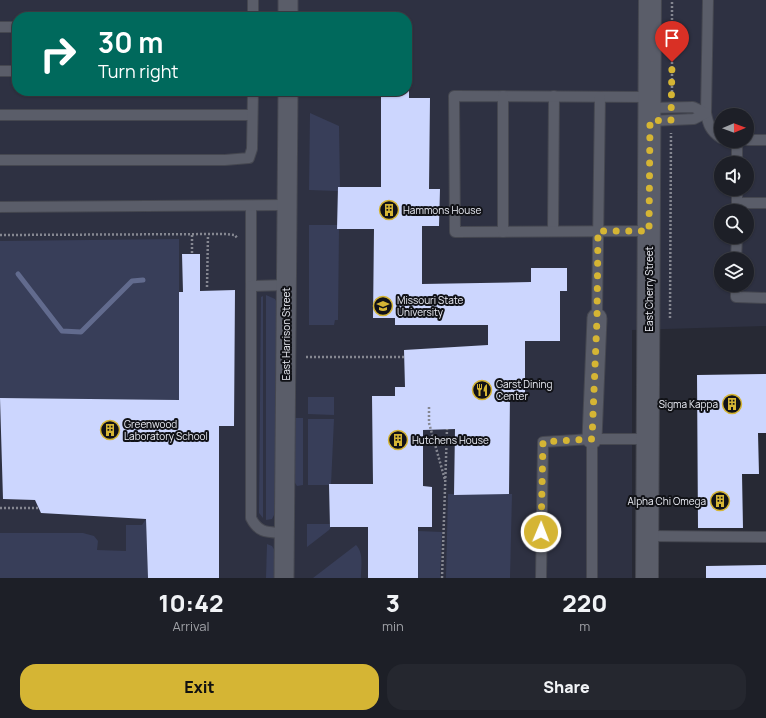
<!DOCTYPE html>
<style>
:root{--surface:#1d1f27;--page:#25272f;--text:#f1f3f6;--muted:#a0a2a7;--line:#3b3d44;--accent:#d5b534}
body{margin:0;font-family:Manrope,sans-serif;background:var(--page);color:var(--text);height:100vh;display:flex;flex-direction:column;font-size:15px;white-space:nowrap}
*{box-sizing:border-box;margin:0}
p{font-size:13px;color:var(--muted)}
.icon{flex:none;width:22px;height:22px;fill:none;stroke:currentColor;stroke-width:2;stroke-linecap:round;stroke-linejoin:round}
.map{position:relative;height:578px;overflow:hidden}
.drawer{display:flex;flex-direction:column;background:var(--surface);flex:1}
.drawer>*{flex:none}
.hud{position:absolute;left:12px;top:12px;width:400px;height:84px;border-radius:16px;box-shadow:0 1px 3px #0004,0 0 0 1px var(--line);background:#00695c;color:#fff;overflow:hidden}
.needle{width:26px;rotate:89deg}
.buttons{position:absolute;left:714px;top:108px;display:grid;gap:8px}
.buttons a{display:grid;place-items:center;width:40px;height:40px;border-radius:50%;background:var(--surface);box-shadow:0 1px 3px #0004,0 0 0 1px var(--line);font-size:20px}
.pin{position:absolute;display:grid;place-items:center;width:34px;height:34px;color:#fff;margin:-41px -17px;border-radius:50% 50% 50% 0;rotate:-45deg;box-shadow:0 0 4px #0007}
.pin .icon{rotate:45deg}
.me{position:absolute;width:44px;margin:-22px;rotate:1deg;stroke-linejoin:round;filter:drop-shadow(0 0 3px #0008)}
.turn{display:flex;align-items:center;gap:14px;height:84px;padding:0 20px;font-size:18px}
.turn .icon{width:52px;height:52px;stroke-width:2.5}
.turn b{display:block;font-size:28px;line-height:34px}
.eta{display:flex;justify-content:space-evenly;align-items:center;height:68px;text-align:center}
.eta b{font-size:24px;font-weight:800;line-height:28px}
.button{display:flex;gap:8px;margin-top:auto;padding:8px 20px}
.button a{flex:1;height:46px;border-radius:16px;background:var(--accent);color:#111;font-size:16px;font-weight:800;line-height:46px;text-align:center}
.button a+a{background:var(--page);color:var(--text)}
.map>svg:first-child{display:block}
.built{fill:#2e3142;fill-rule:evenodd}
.green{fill:#383e59}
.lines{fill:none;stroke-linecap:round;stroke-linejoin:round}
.stream{stroke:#626b8e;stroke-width:5}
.building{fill:#ccd6fe}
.service-casing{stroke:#454750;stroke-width:12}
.minor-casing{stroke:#454750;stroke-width:21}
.tertiary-casing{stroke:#454750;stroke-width:24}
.path{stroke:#858791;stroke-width:2.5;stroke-dasharray:2 2;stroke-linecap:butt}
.service{stroke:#5a5d69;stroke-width:10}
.minor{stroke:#5a5d69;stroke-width:19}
.tertiary{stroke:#5a5d69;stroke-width:22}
.route{stroke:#d5b534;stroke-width:7;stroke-dasharray:0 12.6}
.labels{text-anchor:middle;stroke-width:4;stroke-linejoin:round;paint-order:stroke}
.poi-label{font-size:10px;fill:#edeff7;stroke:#111217;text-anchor:start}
.street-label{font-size:10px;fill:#edeff7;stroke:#111217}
</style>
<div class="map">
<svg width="766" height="578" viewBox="0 0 766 578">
<rect width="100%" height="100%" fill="#272934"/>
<path class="built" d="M0,0H766V326L632,330V578H0ZM17,17H407V91H17ZM721,115H747V141H721ZM721,163H747V189H721ZM721,211H747V237H721ZM721,259H747V285H721Z"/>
<g class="green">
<polygon points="310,113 339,126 340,187 338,187 338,191 309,190"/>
<polygon points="309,225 338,225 339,229 338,320 335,320 334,325 309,325"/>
<polygon points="179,239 179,400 0,398 0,241"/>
<polygon points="266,295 275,299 277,303 275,513 272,519 266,520"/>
<polygon points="263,296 263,518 259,513 261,297"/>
<polygon points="308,397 334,397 334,415 308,414"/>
<polygon points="295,418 303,418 303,485 297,486 295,483"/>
<polygon points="308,419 334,419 331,485 308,485"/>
<polygon points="448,494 512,494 510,578 446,578"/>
<polygon points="146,519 148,578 0,578 0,533 83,533 94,536 98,541 97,550 126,551 126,525 142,525"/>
<polygon points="307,524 331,524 332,526 329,530 307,547"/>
<polygon points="418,531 442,532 440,578 418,578"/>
<polygon points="267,544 272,546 275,551 275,578 266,578"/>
<path d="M356,545C364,553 361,567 361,578H313Z"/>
</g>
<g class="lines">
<polyline class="stream" points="18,274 62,331 81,332 132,281 143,280"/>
</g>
<g class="building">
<polygon points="392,91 409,91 409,98 430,98 429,189 440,189 439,226 422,226 422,284 531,282 531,268 567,268 567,291 560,291 560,341 525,341 525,393 510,393 509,494 454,495 455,429 423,430 423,486 432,487 432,527 418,527 418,578 368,578 368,527 330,527 329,484 373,484 372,396 395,396 395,387 405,387 404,350 488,345 488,325 395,325 395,318 373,318 374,229 337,229 338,187 381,187 381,96 392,97"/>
<polygon points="182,254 200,254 200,291 235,290 234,426 219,426 219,578 148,578 146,519 41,513 35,500 3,499 0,398 179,400 179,292 183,292"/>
<polygon points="766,374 766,433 758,433 759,474 742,474 743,528 698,528 697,375"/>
<polygon points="766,565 766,578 706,578 706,566"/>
</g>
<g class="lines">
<g class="service-casing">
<g id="service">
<path d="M708,0L706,113C708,124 710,131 721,138"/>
<polyline points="253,17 253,0"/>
<polyline points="0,27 17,27"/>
<polyline points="0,71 17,71"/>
<polyline points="0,115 252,115"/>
<polyline points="650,121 694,119 706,113 693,107 650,108"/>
<polyline points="747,140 766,140"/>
<polyline points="0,160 225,160 249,158 252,149 253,91"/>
<polyline points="737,163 737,141"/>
<polyline points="737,203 766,203"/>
<path d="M251,206V518C259,534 268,532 285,533"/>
<polyline points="0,207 287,205"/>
<polyline points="737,211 737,189"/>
<polyline points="553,231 554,96"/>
<polyline points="649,231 455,232 454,96 650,97"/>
<polyline points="503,232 503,96"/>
<polyline points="736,259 737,237"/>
<polyline points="736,285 736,297 766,298"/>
<polyline points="251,286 286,285"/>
<polyline points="597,318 600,97"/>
<polyline points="647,536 766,537"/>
<polyline points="541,578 543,442 592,439 648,439"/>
<polyline points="592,578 592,439"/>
</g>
</g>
<g class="minor-casing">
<g id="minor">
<polyline points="288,17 288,0"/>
<polyline points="592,439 597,318"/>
<polyline points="284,578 288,91"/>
</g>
</g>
<g class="tertiary-casing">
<polyline id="tertiary" points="647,578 650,0"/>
</g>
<g class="path">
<polyline points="672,96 672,0"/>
<polyline points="0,235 226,234 235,235 237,238"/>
<polyline points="192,235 192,254"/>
<polyline points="207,287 208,235"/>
<polyline points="670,318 671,133"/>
<polyline points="306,357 404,357"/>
<polyline points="429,407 429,423 445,480"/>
<polyline points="0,508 39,508"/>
<polyline points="442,578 447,429"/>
</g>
<use href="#service" class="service"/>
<use href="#minor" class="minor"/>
<use href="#tertiary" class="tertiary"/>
</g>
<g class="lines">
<polyline class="route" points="541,532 543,442 592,439 597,318 598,231 649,231 650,121 671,120 672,62"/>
</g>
<defs>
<g id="building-ring" transform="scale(1)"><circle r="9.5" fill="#111217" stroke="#d5b534" stroke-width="1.5"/><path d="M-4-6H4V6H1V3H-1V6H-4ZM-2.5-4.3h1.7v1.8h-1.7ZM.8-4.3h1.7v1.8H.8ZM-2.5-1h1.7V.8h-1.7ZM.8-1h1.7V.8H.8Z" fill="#d5b534"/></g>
<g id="university-ring" transform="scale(1)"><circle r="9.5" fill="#111217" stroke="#d5b534" stroke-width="1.5"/><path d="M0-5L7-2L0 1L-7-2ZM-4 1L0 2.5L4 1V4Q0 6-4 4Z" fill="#d5b534"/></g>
<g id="restaurant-ring" transform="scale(1)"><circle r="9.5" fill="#111217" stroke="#d5b534" stroke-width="1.5"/><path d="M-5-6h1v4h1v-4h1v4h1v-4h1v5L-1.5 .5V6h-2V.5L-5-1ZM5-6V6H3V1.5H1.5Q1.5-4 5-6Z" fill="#d5b534"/></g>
</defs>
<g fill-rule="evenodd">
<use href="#building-ring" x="389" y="210"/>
<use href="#university-ring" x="383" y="306"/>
<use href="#restaurant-ring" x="482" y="390"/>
<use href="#building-ring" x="732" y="404"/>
<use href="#building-ring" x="110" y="430"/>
<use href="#building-ring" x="398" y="440"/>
<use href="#building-ring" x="720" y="501"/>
</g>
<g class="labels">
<g class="poi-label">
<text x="403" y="214">Hammons House</text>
<text x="397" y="304">Missouri State<tspan x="397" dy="12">University</tspan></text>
<text x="496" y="388">Garst Dining<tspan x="496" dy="12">Center</tspan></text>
<text x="718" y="408" text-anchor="end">Sigma Kappa</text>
<text x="124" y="428">Greenwood<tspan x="124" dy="12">Laboratory School</tspan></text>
<text x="412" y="444">Hutchens House</text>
<text x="706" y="505" text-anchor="end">Alpha Chi Omega</text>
</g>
<g class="street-label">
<text transform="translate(649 289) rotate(-90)" y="4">East Cherry Street</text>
<text transform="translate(286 334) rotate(-90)" y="4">East Harrison Street</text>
</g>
</g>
</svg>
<div class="buttons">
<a><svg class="needle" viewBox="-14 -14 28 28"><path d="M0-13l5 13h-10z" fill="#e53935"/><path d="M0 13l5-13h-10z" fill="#a0a2a7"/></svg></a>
<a><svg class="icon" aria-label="sound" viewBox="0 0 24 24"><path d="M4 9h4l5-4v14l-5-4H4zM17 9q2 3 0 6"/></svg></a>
<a><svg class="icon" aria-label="search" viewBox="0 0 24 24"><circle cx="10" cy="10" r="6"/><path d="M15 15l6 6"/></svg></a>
<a><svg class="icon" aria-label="layers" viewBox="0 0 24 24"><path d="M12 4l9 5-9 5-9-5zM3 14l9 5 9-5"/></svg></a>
</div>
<div class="pin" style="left:672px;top:62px;background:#d93025"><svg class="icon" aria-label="arrive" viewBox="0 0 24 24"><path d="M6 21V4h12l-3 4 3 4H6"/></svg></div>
<svg class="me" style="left:541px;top:532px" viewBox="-20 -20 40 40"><circle r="17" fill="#d5b534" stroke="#fff" stroke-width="3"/><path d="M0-11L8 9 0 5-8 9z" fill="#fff"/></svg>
<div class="hud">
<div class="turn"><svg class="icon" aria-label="right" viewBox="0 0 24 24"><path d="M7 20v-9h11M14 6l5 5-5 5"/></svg><div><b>30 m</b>Turn right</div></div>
</div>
</div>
<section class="drawer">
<div class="eta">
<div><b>10:42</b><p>Arrival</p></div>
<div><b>3</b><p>min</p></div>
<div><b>220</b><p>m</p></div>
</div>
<div class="button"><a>Exit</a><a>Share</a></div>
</section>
